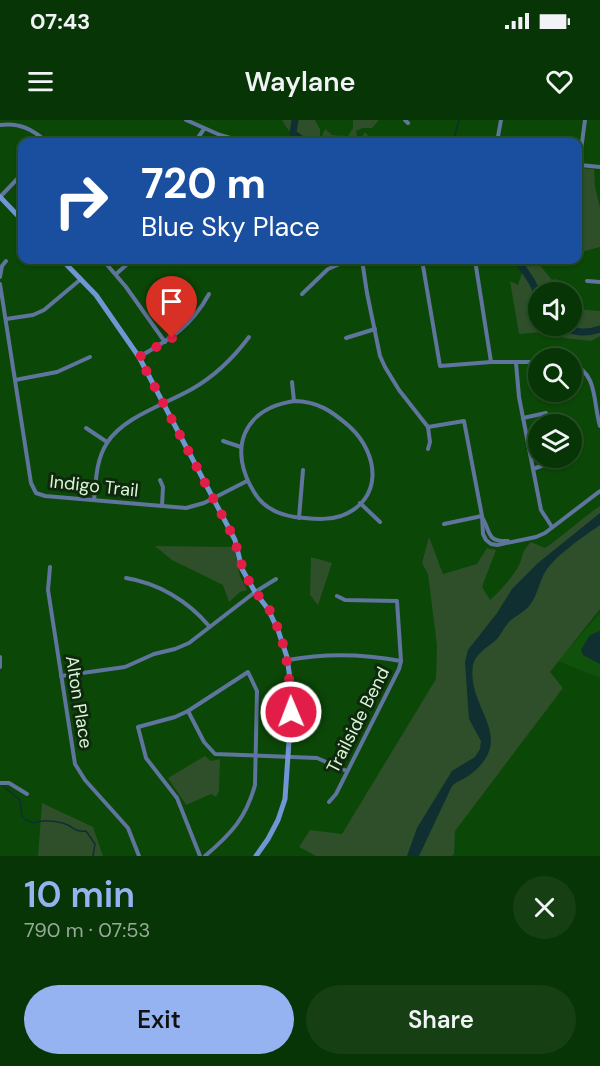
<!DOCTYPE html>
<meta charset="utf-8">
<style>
:root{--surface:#083505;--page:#164013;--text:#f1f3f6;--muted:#98ab9a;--line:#295027;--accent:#95b2f1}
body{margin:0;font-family:"DM Sans",sans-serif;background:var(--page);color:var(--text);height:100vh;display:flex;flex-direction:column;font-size:22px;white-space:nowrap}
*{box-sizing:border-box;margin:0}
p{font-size:20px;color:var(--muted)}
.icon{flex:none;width:33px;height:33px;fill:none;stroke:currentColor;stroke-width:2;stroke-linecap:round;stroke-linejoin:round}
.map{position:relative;height:736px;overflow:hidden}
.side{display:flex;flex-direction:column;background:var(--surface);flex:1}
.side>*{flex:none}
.top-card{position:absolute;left:18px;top:18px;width:564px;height:126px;border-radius:12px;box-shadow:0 2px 4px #0004,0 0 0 2px var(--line);background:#1a4fa0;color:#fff;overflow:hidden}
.fabs{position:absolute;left:528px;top:162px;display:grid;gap:12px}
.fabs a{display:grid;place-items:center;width:54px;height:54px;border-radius:50%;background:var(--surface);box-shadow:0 2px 4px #0004,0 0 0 2px var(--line);font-size:30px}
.pin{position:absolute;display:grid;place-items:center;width:51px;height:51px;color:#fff;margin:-62px -26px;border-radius:50% 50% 50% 0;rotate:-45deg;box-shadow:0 0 6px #0007}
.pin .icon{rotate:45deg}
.me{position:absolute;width:66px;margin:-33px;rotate:359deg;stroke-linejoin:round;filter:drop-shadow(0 0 4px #0008)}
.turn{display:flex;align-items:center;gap:21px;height:126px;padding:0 24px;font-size:27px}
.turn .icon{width:78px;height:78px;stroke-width:2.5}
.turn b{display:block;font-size:42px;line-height:51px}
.round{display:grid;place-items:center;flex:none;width:63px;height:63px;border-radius:32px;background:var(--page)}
.headline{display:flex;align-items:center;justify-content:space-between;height:102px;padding:0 24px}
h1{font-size:36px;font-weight:600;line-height:45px;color:var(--accent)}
.button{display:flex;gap:12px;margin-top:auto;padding:12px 24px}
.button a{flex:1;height:69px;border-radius:36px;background:var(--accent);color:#111;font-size:24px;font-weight:600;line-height:69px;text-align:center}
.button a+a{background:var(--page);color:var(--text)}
.status{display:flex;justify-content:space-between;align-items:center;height:42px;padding:0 30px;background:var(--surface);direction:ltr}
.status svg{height:16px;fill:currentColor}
header{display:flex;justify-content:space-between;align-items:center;height:78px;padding:0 24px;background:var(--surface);font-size:27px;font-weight:600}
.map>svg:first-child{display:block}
.built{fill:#10520b}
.green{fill:#2e4f2a}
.water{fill:#0f2f31}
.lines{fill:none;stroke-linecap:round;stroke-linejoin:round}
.stream{stroke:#0f2f31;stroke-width:1.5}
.river{stroke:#0f2f31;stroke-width:7}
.street{stroke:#5f759d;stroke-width:4}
.secondary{stroke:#7295d5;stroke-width:5}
.route{stroke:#e11d48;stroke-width:10;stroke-dasharray:0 18}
.labels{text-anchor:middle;stroke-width:6;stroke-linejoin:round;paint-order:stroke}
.street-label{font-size:18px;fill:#d9f7d5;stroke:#10280e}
</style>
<div class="status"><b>07:43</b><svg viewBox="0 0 49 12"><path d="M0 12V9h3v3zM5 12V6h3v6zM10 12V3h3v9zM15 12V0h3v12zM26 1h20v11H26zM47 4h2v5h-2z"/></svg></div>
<header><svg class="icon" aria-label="menu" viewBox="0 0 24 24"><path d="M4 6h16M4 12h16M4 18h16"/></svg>Waylane<svg class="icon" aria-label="heart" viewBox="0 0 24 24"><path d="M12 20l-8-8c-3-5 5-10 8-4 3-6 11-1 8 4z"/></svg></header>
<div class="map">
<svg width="600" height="736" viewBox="0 0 600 736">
<rect width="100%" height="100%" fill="#0b4707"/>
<polygon class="built" points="600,493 600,558 558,541"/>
<g class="green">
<path d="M282,0H315L320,9V22C302,23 290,16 282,0Z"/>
<polygon points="353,0 379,0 372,8 363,8 356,11 357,16 361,19 365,12 370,18 369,22 325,22 322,16 325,9 332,15 348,16 353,8"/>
<polygon points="578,48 594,49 595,67 600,88 600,127 578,133"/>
<polygon points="537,142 552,160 556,159 564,172 538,172 538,206 572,206 572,186 574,189 600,191 600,216 591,221 564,218 553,211 519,214 510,161 518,165 524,147"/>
<path d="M600,386V489L550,552L563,568L455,711L454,734L452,736H316L299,727L310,710L342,714L436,559L437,526L428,454L422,443L429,417L443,454L477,444L487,428L496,430L482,467L490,480C500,471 511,459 518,447C524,436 520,433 531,422L545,428C564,415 581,399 600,386Z"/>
<polygon points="155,426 234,427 240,456 247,470 240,472 229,482 223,465 172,440"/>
<polygon points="311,437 332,443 318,485 310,475"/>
<polygon points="205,636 211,641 220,639 219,671 216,677 211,674 186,685 168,658"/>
<polygon points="42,683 93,707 103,736 38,736"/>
</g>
<g class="water">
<path d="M600,393V405C584,416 558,434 547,449C539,460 538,476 529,486C524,492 516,496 511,500C505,505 502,513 497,519C489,526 475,534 473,545C466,589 518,616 471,654C465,659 458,660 452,666L419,736H407L417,708L452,651L475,637L480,629L481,621L469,599L465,542L468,530L497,493L512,469L538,443Z"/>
<polygon points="600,511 600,544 583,535 581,530 590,515"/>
</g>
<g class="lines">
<g class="stream">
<polyline points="453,22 459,0"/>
<path d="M4,667L20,680L22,697C38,708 36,699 49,701C54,701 63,703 68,705C75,709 77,712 86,711L95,724L93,736"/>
</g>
<g class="river">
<polyline points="295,0 293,13 305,22"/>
<polyline points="331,22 339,19 344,22"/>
<path d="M518,140C523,151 532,158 536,171L539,172"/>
<path d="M562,206C576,213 586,214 600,209"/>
</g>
<g class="street">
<polyline points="186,0 220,15 244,22"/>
<polyline points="405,0 408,3"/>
<path d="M0,5C20,2 33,10 47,22"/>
<polyline points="195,22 204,9"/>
<polyline points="497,22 501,0"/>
<polyline points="579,45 585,0"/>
<polyline points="580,45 600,47"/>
<polyline points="0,77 22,54"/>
<polyline points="103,140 126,167 165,222"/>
<polyline points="172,140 175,142"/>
<polyline points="362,140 367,173 380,236 385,247 399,270 428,307"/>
<polyline points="422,140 440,246 491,242 538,242"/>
<polyline points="475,140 491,242"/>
<polyline points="116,154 132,140"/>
<polyline points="0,157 2,146 6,141"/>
<polyline points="587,161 600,162"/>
<polyline points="0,164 31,363 36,373 45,376 186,388 204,383 247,361"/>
<polyline points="302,174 328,149 349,140"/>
<polyline points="6,199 33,195 44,190 81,159"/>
<polyline points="346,218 375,209"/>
<path d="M139,237C170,219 191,207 209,174"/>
<polyline points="516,243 519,277 541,390 552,407"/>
<path d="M572,245C598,252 593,284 600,306"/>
<polyline points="15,260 57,252 90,237"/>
<polyline points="292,262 294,281"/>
<path d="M294,281C318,281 333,292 350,307C379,334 384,380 341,396C329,400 317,399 305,398C284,397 265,391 254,372C228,330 242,289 294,281Z"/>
<polyline points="523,298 546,293"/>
<polyline points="428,307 464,301 482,396 483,414 486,420 491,424 497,425 536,417 545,413 600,371"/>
<polyline points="86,308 107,322"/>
<polyline points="223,321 241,327"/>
<polyline points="428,329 430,322 428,307"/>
<polyline points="533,349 560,339"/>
<polyline points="160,360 163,367 162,386"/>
<path d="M94,380C96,360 96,340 107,323C123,297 166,284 192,269C215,256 234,237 249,217"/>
<polyline points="360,383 380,402"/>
<path d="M482,397C491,412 486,422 508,421"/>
<polyline points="299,398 303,350"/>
<polyline points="444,404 482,396"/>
<polyline points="50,447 48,470 75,644 85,660 128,708 139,736"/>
<path d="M126,458C158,463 188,481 209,506"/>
<polyline points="0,537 0,547"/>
<path d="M288,540C326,533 363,534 401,541"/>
<polyline points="61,556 125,547 154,534 175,529 189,523 255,472 276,459"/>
<polyline points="188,591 204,622 215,634 317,638 347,651"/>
<polyline points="0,663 9,663 27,674"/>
<polyline points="329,682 336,674 399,549 401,541 397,481 345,480 337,476"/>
<path d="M200,736L177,678L146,638L138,607L175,597L188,591L248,552L257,571L255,665C246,698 231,714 205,736"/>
</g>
<g class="secondary">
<polyline points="0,77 22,100"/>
<polyline points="62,140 96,175 139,237 235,420 242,449 255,472 268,489 278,510 287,537 290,559 291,592 285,679 278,700 268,719 256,736"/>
</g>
</g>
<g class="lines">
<path class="route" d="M172,218L139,237L235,420C239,439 244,455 255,471C259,477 265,483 269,489C287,522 290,556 291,592"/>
</g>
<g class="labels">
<g class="street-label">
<text transform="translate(94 366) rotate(6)" y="6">Indigo Trail</text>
<text transform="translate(79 582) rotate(81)" y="6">Alton Place</text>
<text transform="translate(358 600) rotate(-63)" y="6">Trailside Bend</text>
</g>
</g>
</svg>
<div class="fabs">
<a><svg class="icon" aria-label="sound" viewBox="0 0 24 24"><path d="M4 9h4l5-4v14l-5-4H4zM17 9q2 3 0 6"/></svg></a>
<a><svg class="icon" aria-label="search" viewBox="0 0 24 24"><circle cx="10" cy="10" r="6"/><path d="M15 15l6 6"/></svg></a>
<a><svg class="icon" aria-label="layers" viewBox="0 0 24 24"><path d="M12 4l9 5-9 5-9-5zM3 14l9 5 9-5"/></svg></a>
</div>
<div class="pin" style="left:172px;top:218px;background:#d93025"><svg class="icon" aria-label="arrive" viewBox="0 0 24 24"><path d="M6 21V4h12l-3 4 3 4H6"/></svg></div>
<svg class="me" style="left:291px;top:592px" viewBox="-20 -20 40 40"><circle r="17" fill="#e11d48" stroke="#fff" stroke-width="3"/><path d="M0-11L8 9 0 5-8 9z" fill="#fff"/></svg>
<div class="top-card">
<div class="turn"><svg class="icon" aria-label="right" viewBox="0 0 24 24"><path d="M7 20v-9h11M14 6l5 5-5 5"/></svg><div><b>720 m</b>Blue Sky Place</div></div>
</div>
</div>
<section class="side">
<div class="headline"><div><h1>10 min</h1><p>790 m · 07:53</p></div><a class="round"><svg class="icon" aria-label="close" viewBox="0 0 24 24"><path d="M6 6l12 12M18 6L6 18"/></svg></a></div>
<div class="button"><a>Exit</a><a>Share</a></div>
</section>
